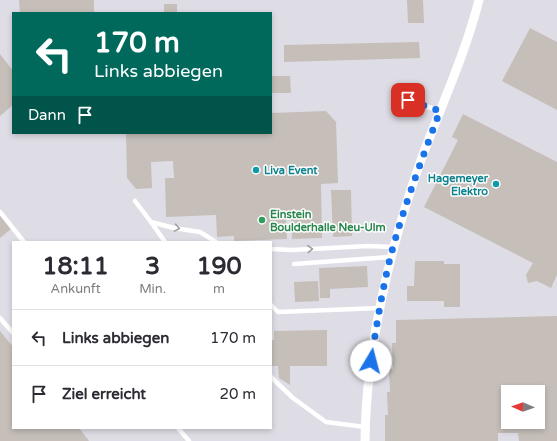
<!DOCTYPE html>
<html lang="de">
<style>
:root{--surface:#fff;--page:#f2f2f3;--text:#2b2b33;--muted:#7c7c81;--line:#e1e1e2}
body{margin:0;font-family:"Varela Round",sans-serif;background:var(--page);color:var(--text);height:100vh;display:flex;flex-direction:column;font-size:15px;white-space:nowrap}
*{box-sizing:border-box;margin:0}
p{font-size:13px;color:var(--muted)}
.icon{flex:none;width:22px;height:22px;fill:none;stroke:currentColor;stroke-width:2;stroke-linecap:round;stroke-linejoin:round}
.map{position:relative;flex:1;overflow:hidden}
.sheet{position:absolute;left:12px;top:241px;width:260px;height:188px;display:flex;flex-direction:column;background:var(--surface);border-radius:0px;box-shadow:0 2px 6px #0003}
.sheet>*{flex:none}
.top-card{position:absolute;left:12px;top:12px;width:260px;height:122px;border-radius:0px;box-shadow:0 2px 6px #0003;background:#00695c;color:#fff;overflow:hidden}
.needle{width:26px;rotate:272deg}
.tools{position:absolute;left:501px;top:385px;display:grid;gap:8px}
.tools a{display:grid;place-items:center;width:44px;height:44px;border-radius:0px;background:var(--surface);box-shadow:0 2px 6px #0003;font-size:20px}
.pin{position:absolute;display:grid;place-items:center;width:34px;height:34px;color:#fff;margin:-17px;border-radius:8px;box-shadow:0 2px 6px #0006}
.me{position:absolute;width:44px;margin:-22px;rotate:8deg;stroke-linejoin:round;filter:drop-shadow(0 0 3px #0008)}
.turn{display:flex;align-items:center;gap:14px;height:84px;padding:0 16px;font-size:18px}
.turn .icon{width:52px;height:52px;stroke-width:2.5}
.turn b{display:block;font-size:28px;line-height:34px}
.then{display:flex;align-items:center;height:38px;padding:0 16px;background:#0003;gap:8px;font-size:15px}
.eta{display:flex;justify-content:space-evenly;align-items:center;height:68px;text-align:center}
.eta b{font-size:24px;font-weight:700;line-height:28px}
ul{padding:0;list-style:none}
li{display:flex;align-items:center;gap:12px;height:56px;padding:0 16px;border-top:1px solid var(--line)}
li div{flex:1}
li b{display:block;font-size:15px}
li em{font-style:normal}
.map>svg:first-child{display:block}
.industrial{fill:#dedde5;fill-rule:evenodd}
.building{fill:#c5beb9;fill-rule:evenodd}
.lines{fill:none;stroke-linecap:round;stroke-linejoin:round}
.service{stroke:#fff;stroke-width:4.5}
.minor{stroke:#fff;stroke-width:9}
.oneway{stroke:#9f9f9f}
.route{stroke:#1a73e8;stroke-width:7;stroke-dasharray:0 12.6}
.culture-dot{fill:#0f9aa8;stroke:#fff;stroke-width:1.5}
.leisure-dot{fill:#2e9e5b;stroke:#fff;stroke-width:1.5}
.labels{text-anchor:middle;stroke-width:3;stroke-linejoin:round;paint-order:stroke}
.culture-label{font-size:11px;font-weight:bold;fill:#0d838f;stroke:#fff;text-anchor:start}
.leisure-label{font-size:11px;font-weight:bold;fill:#27864d;stroke:#fff;text-anchor:start}
</style>
<div class="map">
<svg width="557" height="441" viewBox="0 0 557 441">
<rect width="100%" height="100%" fill="#ede4dc"/>
<path class="industrial" d="M0,0H557V441H0ZM13,13H271V133H13ZM13,242H271V428H13ZM508,392H538V422H508Z"/>
<g class="building">
<polygon points="19,0 94,0 94,13 20,13"/>
<polygon points="407,0 423,0 424,23 408,23"/>
<rect x="164" y="4" width="13" height="9"/>
<polygon points="530,28 557,42 557,110 502,81"/>
<polygon points="419,42 420,58 284,62 284,45"/>
<polygon points="0,54 13,71 13,105 0,116"/>
<polygon points="271,76 290,76 291,93 271,93"/>
<polygon points="326,111 336,122 338,183 321,184 322,238 292,239 291,216 286,216 287,239 234,241 234,236 217,237 216,215 166,217 165,178 174,178 173,161 151,162 152,188 136,189 127,178 126,133 271,133 271,113"/>
<polygon points="463,114 557,162 557,275 551,288 537,281 528,283 526,275 533,263 424,207 458,140 452,137"/>
<polygon points="331,190 351,190 352,236 333,237"/>
<polygon points="0,215 11,229 0,238"/>
<polygon points="415,261 444,261 444,264 460,264 460,307 444,307 444,301 407,301 407,286 414,286"/>
<polygon points="367,266 368,287 330,289 330,298 320,298 319,268"/>
<polygon points="318,281 319,301 295,302 294,282"/>
<path d="M557,316V441H519L518,433H498V441H385V415H388L387,392H390L389,369H393L392,343H396V320ZM508,392H538V422H508Z"/>
<polygon points="327,330 327,366 290,366 290,385 279,378 278,366 271,366 271,340 274,340 274,331"/>
<polygon points="0,331 13,347 13,428 79,428 89,441 0,441"/>
</g>
<g class="lines">
<g class="service">
<polyline points="408,100 440,111"/>
<polyline points="135,201 151,222 174,228 200,232 216,242"/>
<polyline points="0,212 24,242"/>
<polyline points="151,222 165,242"/>
<polyline points="271,249 292,250 368,246 393,247"/>
<polyline points="294,264 390,257"/>
<polyline points="271,305 278,312 380,308"/>
<polyline points="0,318 13,333"/>
<polyline points="271,377 293,398 326,422 365,427"/>
<polyline points="178,428 189,441"/>
</g>
<path class="minor" d="M365,441C366,348 390,247 421,160C441,106 465,55 479,0"/>
</g>
<defs><path id="oneway-chevron" d="M-2-3.5L2.5 0L-2 3.5" fill="none" stroke-width="1.6" stroke-linecap="round" stroke-linejoin="round"/></defs>
<g class="oneway">
<use href="#oneway-chevron" transform="translate(177 228) rotate(10)"/>
<use href="#oneway-chevron" transform="translate(310 249) rotate(-3)"/>
</g>
<g class="lines">
<path class="route" d="M371,361C377,323 383,284 393,247C406,201 423,156 440,111L408,100"/>
</g>
<g class="culture-dot">
<circle cx="256" cy="170" r="4"/>
<circle cx="496" cy="184" r="4"/>
</g>
<circle class="leisure-dot" cx="262" cy="220" r="4"/>
<g class="labels">
<g class="culture-label">
<text x="264" y="174">Liva Event</text>
<text x="488" y="182" text-anchor="end">Hagemeyer<tspan x="488" dy="13">Elektro</tspan></text>
</g>
<g class="leisure-label">
<text x="270" y="218">Einstein<tspan x="270" dy="13">Boulderhalle Neu-Ulm</tspan></text>
</g>
</g>
</svg>
<div class="tools">
<a><svg class="needle" viewBox="-14 -14 28 28"><path d="M0-13l5 13h-10z" fill="#e53935"/><path d="M0 13l5-13h-10z" fill="#7c7c81"/></svg></a>
</div>
<div class="pin" style="left:408px;top:100px;background:#d93025"><svg class="icon" aria-label="arrive" viewBox="0 0 24 24"><path d="M6 21V4h12l-3 4 3 4H6"/></svg></div>
<svg class="me" style="left:371px;top:361px" viewBox="-20 -20 40 40"><circle r="19" fill="#fff"/><path d="M0-13L10 11 0 6-10 11z" fill="#1a73e8"/></svg>
<div class="top-card">
<div class="turn"><svg class="icon" aria-label="left" viewBox="0 0 24 24"><path d="M17 20v-9H6M10 6l-5 5 5 5"/></svg><div><b>170 m</b>Links abbiegen</div></div>
<div class="then">Dann<svg class="icon" aria-label="arrive" viewBox="0 0 24 24"><path d="M6 21V4h12l-3 4 3 4H6"/></svg></div>
</div>
<section class="sheet">
<div class="eta">
<div><b>18:11</b><p>Ankunft</p></div>
<div><b>3</b><p>Min.</p></div>
<div><b>190</b><p>m</p></div>
</div>
<ul>
<li><svg class="icon" aria-label="left" viewBox="0 0 24 24"><path d="M17 20v-9H6M10 6l-5 5 5 5"/></svg><div><b>Links abbiegen</b></div><em>170 m</em></li>
<li><svg class="icon" aria-label="arrive" viewBox="0 0 24 24"><path d="M6 21V4h12l-3 4 3 4H6"/></svg><div><b>Ziel erreicht</b></div><em>20 m</em></li>
</ul>
</section>
</div>
